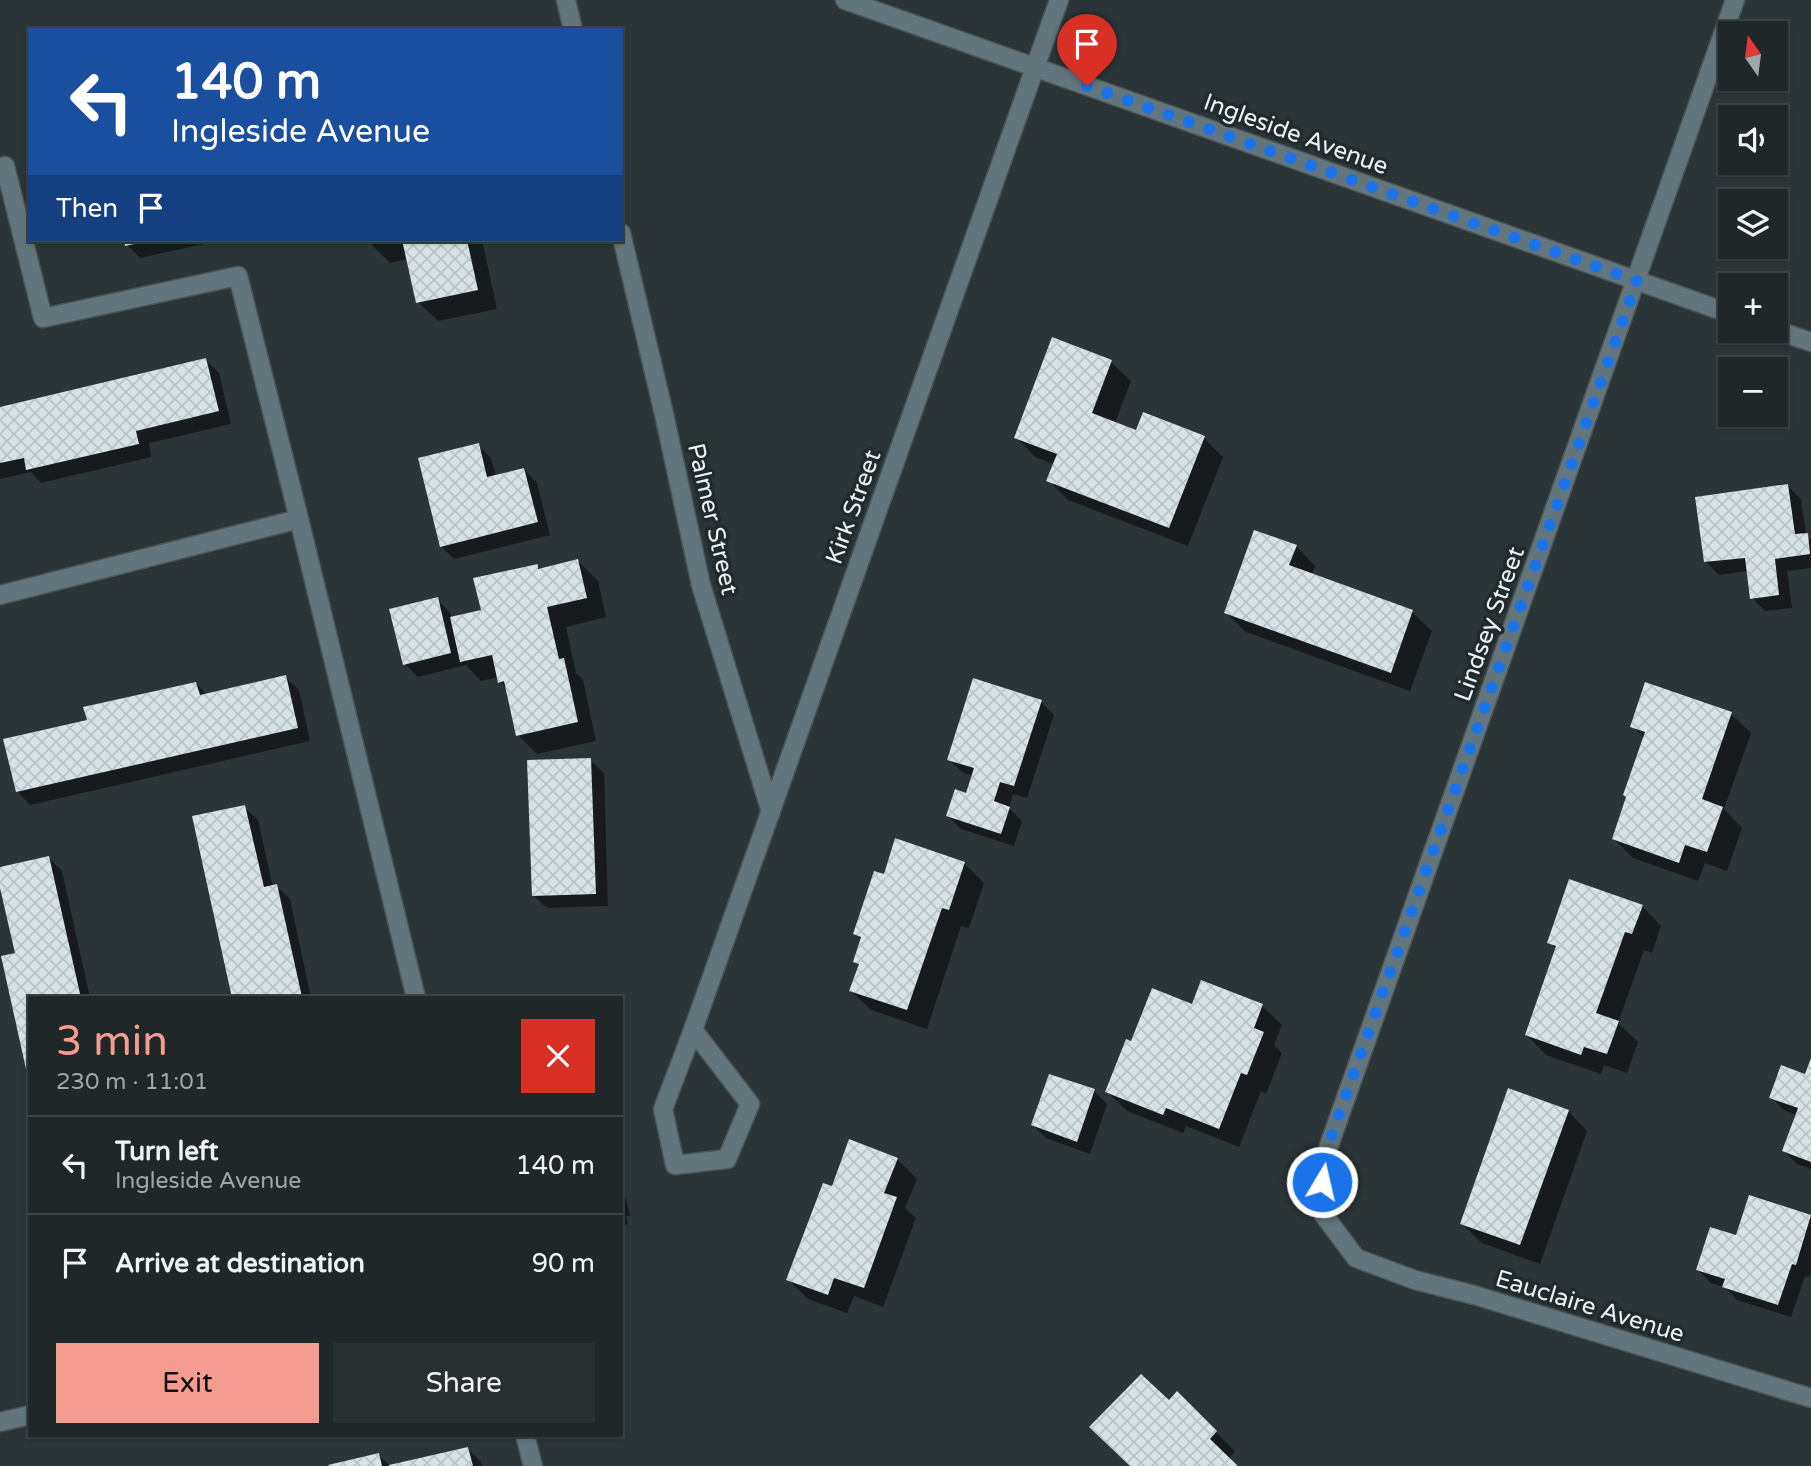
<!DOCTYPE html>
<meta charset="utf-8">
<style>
:root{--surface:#202729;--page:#282f31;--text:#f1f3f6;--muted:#a2a5a8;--line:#3d4446;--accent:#f59c91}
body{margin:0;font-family:"Varela Round",sans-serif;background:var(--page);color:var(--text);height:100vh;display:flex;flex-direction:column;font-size:26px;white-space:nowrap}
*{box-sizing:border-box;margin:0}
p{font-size:23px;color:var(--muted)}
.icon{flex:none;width:38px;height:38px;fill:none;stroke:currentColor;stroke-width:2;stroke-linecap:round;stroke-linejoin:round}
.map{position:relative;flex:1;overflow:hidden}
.panel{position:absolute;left:28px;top:996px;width:595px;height:441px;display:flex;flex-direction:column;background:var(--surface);border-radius:0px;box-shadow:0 2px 5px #0004,0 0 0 2px var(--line)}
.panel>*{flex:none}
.guide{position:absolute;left:28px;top:28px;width:595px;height:214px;border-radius:0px;box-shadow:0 2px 5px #0004,0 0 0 2px var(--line);background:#1a4fa0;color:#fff;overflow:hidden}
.needle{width:46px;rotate:346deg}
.buttons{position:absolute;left:1718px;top:21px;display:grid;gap:14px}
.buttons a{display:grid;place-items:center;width:70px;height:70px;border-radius:0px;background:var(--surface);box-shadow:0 2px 5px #0004,0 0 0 2px var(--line);font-size:35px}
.pin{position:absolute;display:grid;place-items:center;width:60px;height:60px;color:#fff;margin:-72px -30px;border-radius:50% 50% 50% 0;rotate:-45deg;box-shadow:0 0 7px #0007}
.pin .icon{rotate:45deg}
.me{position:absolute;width:77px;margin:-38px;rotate:9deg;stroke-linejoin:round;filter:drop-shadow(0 0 5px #0008)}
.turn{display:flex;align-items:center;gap:24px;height:147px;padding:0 28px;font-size:32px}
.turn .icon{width:91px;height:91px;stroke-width:2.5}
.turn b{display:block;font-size:49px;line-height:60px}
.then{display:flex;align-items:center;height:66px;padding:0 28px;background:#0003;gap:14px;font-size:26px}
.round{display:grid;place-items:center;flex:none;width:74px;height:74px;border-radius:0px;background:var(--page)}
.head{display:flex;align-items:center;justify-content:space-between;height:119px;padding:0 28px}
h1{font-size:42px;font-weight:600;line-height:52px;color:var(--accent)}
.button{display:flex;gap:14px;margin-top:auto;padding:14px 28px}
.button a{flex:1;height:80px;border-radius:0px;background:var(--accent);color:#111;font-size:28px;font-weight:600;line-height:80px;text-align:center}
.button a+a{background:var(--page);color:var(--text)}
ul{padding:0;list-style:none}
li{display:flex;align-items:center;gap:21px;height:98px;padding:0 28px;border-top:2px solid var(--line)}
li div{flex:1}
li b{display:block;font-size:26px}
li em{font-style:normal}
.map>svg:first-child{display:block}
.shadow{fill:#0007}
.building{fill:url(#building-cross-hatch)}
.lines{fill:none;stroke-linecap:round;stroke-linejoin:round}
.lane-casing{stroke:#4a5355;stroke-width:21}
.street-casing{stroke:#4a5355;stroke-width:21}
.lane{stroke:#63757c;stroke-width:18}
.street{stroke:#63757c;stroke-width:18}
.route{stroke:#1a73e8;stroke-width:12;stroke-dasharray:0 21.6}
.labels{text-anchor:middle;stroke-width:7;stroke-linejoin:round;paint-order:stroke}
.street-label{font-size:24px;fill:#edf3f5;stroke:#212a2d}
</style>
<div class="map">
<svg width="1811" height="1466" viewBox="0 0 1811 1466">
<defs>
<pattern id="building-cross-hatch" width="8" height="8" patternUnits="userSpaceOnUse" patternTransform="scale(1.75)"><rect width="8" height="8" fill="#d7e2e6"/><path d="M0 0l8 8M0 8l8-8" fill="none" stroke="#bac3c7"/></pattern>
</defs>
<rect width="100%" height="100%" fill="#2b3437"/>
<g class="shadow">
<polygon points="126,240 222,240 140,258 127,245"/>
<polygon points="369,240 482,240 497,309 438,321 418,302 408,259 390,263 370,243"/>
<polygon points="1053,340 1111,362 1131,381 1115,423 1137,432 1204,438 1223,457 1188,546 1068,500 1048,480 1054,464 1035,457 1016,437"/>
<polygon points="206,360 219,373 231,424 149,443 151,457 41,483 31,472 0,479 0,409"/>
<polygon points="478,445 491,458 496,476 524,469 537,483 550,535 454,559 441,546"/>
<polygon points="1788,486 1801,499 1806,535 1811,539 1811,568 1787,571 1792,608 1765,611 1752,598 1748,571 1719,575 1706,562"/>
<polygon points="1296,546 1315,566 1312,575 1412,612 1432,631 1410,691 1246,632 1226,613"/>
<polygon points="578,561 598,581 606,617 566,627 576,673 583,680 596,741 537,754 518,735 507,689 500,682 499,677 481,681 466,665 418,677 405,664 437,599 450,613 452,618 483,611 537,566 541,570"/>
<polygon points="285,677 299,690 310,741 30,805 17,791 89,721 196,683 207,695"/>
<polygon points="1041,702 1054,715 1027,798 1013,794 1009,808 1022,821 1014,846 961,829 948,816 967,795 974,776 962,772 949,759"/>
<polygon points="1731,714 1751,733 1724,809 1742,828 1727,871 1705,863 1698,881 1633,858 1614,839 1644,738 1632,726"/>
<polygon points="590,760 604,773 608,906 547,908 533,895"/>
<polygon points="244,807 258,820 273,887 276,886 290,899 311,998 234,998"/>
<polygon points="49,858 62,871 90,998 30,998 30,1070 17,955 0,880 0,869"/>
<polygon points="964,863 984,883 969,928 961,926 927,1029 871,1010 851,991 860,966 856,961 862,941 855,933 885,876"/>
<polygon points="1642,906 1661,926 1652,953 1644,950 1618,1023 1638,1042 1627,1073 1604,1065 1601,1074 1546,1055 1527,1035 1557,950 1549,942"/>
<polygon points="1193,1006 1262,1006 1282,1025 1274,1045 1282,1053 1266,1094 1261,1091 1239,1147 1186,1126 1183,1133 1127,1111 1107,1092 1133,1043"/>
<polygon points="1811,1062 1811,1169 1797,1164 1784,1151 1797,1115 1785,1111 1771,1098 1806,1076"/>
<polygon points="1094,1091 1107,1104 1090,1154 1046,1138 1033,1125"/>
<polygon points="1568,1111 1587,1131 1540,1264 1482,1243 1462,1224"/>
<polygon points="897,1159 917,1179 905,1208 916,1218 883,1307 854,1296 847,1313 808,1299 788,1279 833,1188"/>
<polygon points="621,1181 630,1215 626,1216 628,1224 621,1226"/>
<polygon points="1750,1197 1811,1217 1811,1270 1809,1277 1805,1276 1791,1317 1737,1300 1725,1287 1711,1283 1698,1270 1737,1237"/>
<polygon points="1177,1394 1235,1451 1228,1459 1236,1466 1131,1466 1169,1403"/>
<polygon points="468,1449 481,1462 482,1466 392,1466"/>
<polygon points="379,1455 390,1466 332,1466"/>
</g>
<g class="building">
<polygon points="124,240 149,240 149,241 125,246"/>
<polygon points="402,240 467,240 478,290 416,303"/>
<polygon points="1052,337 1112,360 1092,413 1136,430 1143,412 1205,436 1169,528 1046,481 1057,454 1014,438"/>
<polygon points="206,358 219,411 136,431 139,444 26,470 24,458 0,463 0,407"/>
<polygon points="479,443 487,477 524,468 538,522 440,547 418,458"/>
<polygon points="1788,484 1795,534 1808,533 1810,554 1775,559 1779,595 1750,599 1745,558 1704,562 1695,497"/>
<polygon points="1254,530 1297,545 1289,565 1413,610 1391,673 1224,613"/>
<polygon points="578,559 587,598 547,607 559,659 564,658 578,722 516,736 504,681 498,683 492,655 460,662 450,617 481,610 473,578 538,564 538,569"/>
<polygon points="438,597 451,653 403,665 389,609"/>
<polygon points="286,675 298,728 16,792 3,739 87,720 83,707 196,682 200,695"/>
<polygon points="973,678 1042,700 1014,786 1000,782 994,801 1010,807 1001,834 946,816 955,789 966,793 974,768 947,760"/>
<polygon points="1645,682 1732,712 1702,799 1723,807 1707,852 1685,845 1679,863 1612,839 1626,797 1623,795 1645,732 1630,727"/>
<polygon points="591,758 596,894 532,896 527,760"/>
<polygon points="245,805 264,887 277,884 302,997 232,998 192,816"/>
<polygon points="895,838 965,862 949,910 942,908 907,1010 849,991 859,964 853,962 861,937 853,934 874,871 884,874"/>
<polygon points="49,856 81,998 30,998 30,1068 26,1069 1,956 15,953 0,888 0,867"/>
<polygon points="1569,879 1643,905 1632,934 1625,932 1596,1013 1619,1021 1607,1054 1584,1047 1581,1055 1525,1035 1556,946 1547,943"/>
<polygon points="1201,980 1263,1004 1254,1028 1264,1032 1247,1075 1241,1073 1219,1129 1166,1108 1163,1115 1105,1092 1126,1039 1131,1041 1152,988 1192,1004"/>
<polygon points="1811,1058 1811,1162 1782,1151 1798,1108 1769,1098 1781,1065 1805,1074"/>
<polygon points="1049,1074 1095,1089 1077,1142 1031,1125"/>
<polygon points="1508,1088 1569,1110 1520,1245 1460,1224"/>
<polygon points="849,1139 898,1158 884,1193 897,1197 864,1288 834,1278 828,1295 786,1280 823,1183 832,1186"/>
<polygon points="1749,1195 1811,1215 1796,1265 1792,1264 1778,1305 1722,1287 1725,1279 1696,1270 1710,1227 1736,1235"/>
<polygon points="1141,1374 1169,1400 1177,1391 1217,1431 1210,1439 1238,1466 1130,1466 1089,1427"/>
<polygon points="468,1447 473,1466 389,1466 389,1465"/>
<polygon points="379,1453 382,1466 329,1466 328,1465"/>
</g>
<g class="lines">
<g class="lane-casing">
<g id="lane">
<polyline points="5,166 43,318 238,276 299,519"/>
<polyline points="0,595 299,519 416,998"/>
<polyline points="0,1422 30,1415"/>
<polyline points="525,1435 533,1466"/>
</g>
</g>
<g class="street-casing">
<g id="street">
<polyline points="566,0 573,30"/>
<polyline points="845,0 1731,314"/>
<polyline points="1735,0 1326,1154 1320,1210 1356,1258 1415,1280 1474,1295 1811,1398"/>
<polyline points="621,233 664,414 701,585 771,812"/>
<polyline points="1776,330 1811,342"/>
<polyline points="693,1030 1059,0"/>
<polygon points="693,1030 750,1104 727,1159 675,1165 663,1109"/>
</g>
</g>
<use href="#lane" class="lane"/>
<use href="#street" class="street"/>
</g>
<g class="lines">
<polyline class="route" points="1087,86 1637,281 1325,1154 1322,1182"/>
</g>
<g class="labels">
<g class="street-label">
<text transform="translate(1296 134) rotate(20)" y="8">Ingleside Avenue</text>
<text transform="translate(853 507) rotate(-70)" y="8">Kirk Street</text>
<text transform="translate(713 519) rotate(77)" y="8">Palmer Street</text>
<text transform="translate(1489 624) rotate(-70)" y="8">Lindsey Street</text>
<text transform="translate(1590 1306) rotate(17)" y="8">Eauclaire Avenue</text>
</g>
</g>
</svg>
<div class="buttons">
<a><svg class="needle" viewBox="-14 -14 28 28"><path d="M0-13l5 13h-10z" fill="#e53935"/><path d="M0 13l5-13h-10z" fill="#a2a5a8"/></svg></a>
<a><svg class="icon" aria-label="sound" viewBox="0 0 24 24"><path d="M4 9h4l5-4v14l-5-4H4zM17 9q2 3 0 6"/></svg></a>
<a><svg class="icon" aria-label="layers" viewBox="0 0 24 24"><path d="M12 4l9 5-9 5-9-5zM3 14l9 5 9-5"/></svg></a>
<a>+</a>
<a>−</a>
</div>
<div class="pin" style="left:1087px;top:86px;background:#d93025"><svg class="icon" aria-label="arrive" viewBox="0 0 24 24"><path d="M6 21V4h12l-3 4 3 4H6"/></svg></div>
<svg class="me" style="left:1322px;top:1182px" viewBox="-20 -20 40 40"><circle r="17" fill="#1a73e8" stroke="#fff" stroke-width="3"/><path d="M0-11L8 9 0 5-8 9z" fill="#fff"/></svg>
<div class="guide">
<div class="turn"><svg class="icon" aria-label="left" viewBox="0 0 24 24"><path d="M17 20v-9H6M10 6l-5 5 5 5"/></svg><div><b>140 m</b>Ingleside Avenue</div></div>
<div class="then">Then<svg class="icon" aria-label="arrive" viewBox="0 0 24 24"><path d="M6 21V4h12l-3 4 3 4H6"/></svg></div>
</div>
<section class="panel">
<div class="head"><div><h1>3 min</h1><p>230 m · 11:01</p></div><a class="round" style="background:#d93025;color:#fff"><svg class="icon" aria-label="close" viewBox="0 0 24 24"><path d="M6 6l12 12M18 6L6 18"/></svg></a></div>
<ul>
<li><svg class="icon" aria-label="left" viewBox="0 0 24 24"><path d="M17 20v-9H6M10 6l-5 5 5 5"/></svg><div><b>Turn left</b><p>Ingleside Avenue</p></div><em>140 m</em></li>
<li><svg class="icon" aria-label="arrive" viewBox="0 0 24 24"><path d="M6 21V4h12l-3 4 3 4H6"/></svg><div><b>Arrive at destination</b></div><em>90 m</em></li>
</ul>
<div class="button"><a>Exit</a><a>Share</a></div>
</section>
</div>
